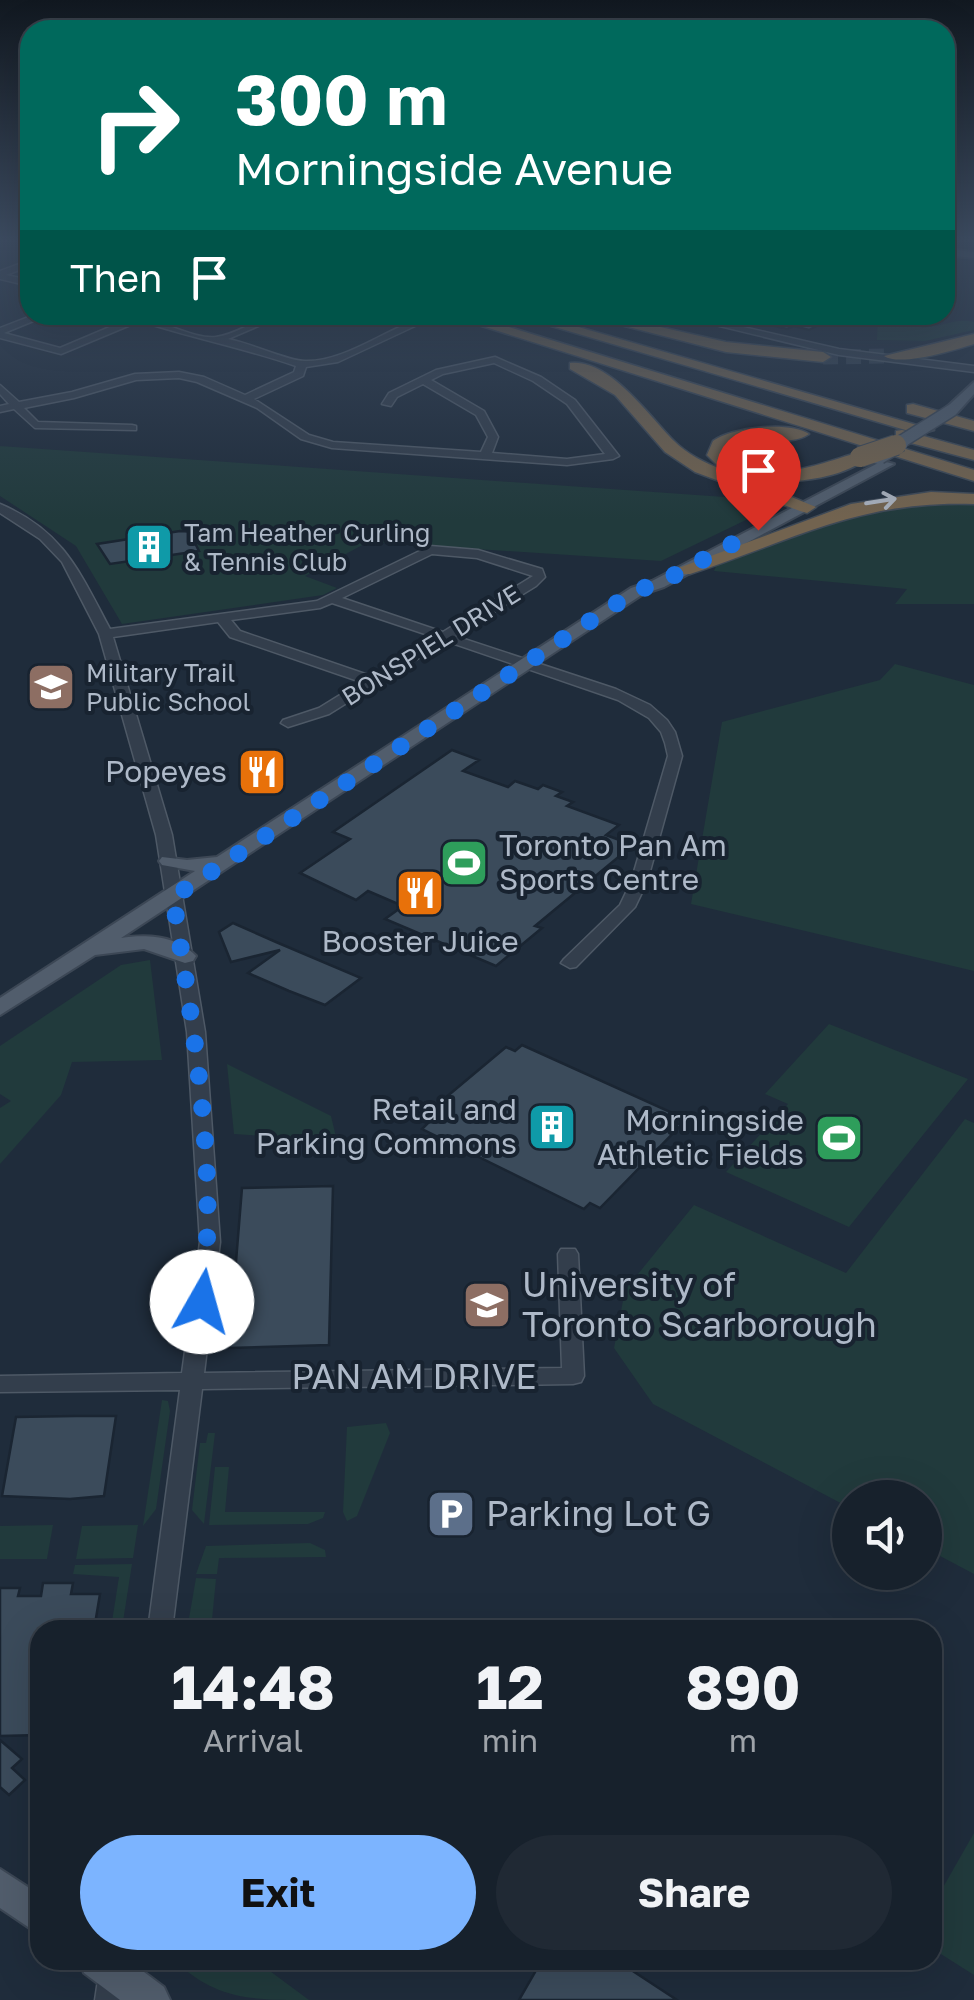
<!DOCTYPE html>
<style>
:root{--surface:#17212c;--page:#202934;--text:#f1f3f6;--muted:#9ea3a9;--line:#363e48;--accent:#7cb4ff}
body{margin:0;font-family:"Golos Text",sans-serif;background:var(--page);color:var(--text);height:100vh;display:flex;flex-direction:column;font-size:38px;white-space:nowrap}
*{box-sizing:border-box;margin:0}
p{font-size:32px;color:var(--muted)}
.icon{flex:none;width:55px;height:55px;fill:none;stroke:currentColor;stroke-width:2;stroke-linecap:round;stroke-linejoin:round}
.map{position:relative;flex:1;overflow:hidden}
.side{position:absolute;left:30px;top:1620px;width:912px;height:350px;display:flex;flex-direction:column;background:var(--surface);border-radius:30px;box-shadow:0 10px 40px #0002,0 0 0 2px var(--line)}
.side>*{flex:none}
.banner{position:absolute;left:20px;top:20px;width:935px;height:305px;border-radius:30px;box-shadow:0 10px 40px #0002,0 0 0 2px var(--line);background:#00695c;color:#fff;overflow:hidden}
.fabs{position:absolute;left:832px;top:1480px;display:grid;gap:20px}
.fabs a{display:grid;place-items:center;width:110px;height:110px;border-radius:50%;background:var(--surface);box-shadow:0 10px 40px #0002,0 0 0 2px var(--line);font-size:50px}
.pin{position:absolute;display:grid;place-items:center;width:85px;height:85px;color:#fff;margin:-102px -42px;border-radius:50% 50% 50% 0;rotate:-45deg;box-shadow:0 0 10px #0007}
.pin .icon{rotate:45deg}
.me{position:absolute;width:110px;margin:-55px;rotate:7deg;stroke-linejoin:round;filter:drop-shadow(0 0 8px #0008)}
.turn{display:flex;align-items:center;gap:35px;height:210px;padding:0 50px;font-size:45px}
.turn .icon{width:130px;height:130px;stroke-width:2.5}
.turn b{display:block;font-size:70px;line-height:85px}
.then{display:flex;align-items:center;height:95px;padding:0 50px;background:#0003;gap:20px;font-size:38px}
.eta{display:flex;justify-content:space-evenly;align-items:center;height:170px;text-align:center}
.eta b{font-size:60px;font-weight:700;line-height:70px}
.action{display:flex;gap:20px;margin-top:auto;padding:20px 50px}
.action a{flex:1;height:115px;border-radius:60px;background:var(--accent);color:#111;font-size:40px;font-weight:700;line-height:115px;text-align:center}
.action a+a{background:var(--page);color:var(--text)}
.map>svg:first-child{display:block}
.green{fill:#213a3c}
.building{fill:#3b4b5b;stroke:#1a2532;stroke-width:2.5}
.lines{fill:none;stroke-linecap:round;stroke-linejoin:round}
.highway-tunnel{stroke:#344150;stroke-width:15;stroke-dasharray:15 8;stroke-linecap:butt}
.minor-casing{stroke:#4e5966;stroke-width:3}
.major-casing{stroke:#3c4755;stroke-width:4}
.highway-casing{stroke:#3e4956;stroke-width:3}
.minor{fill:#333e4c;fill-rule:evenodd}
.major{fill:#515d6c;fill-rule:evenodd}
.highway{fill:#72634f;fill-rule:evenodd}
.major-bridge-far1-casing{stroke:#3c4755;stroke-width:15;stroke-linecap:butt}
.major-bridge-casing{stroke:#3c4755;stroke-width:19;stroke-linecap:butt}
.highway-bridge-casing{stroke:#3e4956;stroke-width:22;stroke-linecap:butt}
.major-bridge-far1{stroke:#515d6c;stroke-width:12}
.major-bridge{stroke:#515d6c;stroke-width:16}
.highway-bridge{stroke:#72634f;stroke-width:20}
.oneway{stroke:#a8b0bc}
.route{stroke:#1a73e8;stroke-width:18;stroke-dasharray:0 32.4}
.labels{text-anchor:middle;stroke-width:8;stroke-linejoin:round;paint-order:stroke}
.far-poi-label{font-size:25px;fill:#aeb9c8;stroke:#182330;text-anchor:start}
.far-street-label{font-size:25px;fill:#aeb9c8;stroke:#182330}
.poi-label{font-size:30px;fill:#aeb9c8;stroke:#182330;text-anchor:end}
.near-poi-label{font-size:35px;fill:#aeb9c8;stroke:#182330;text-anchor:start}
.near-street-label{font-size:35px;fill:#aeb9c8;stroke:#182330}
</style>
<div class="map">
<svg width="974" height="2000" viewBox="0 0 974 2000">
<rect width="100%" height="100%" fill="#1f2c3b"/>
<g class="green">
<path d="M878,315L923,317L920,327C940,329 954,317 974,322V330L925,341L877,340Z"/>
<polygon points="0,446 739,498 775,506 661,561 368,542 305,576 337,588 323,595 122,624 76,546 0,496"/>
<polygon points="974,503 974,604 895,604 907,589 714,571 718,561 875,505"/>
<polygon points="895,664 974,685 974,971 691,904 722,722 880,680"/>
<polygon points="150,960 162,1060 72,1062 61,1095 0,1164 0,1108 11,1101 0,1094 0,1046 121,965"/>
<polygon points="829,1024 968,1079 849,1227 726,1172 788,1104 765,1094"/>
<polygon points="227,1064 331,1116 337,1141 234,1134"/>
<polygon points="965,1119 974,1123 974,1574 925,1548 925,1498 850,1498 850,1508 653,1404 614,1348 625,1290 694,1205 846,1273"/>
<polygon points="162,1400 168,1401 170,1411 156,1509 143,1526"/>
<polygon points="386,1423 390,1433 357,1516 347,1521 343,1512 347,1427"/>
<polygon points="208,1433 215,1433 204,1524 192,1510 200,1443 206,1443"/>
<polygon points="215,1467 229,1467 225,1512 325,1512 323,1518 308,1524 209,1525"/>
<polygon points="53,1525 47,1559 0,1559 0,1526"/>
<polygon points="138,1525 133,1558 76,1559 82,1526"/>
<polygon points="310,1543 325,1550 326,1557 219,1558 217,1574 196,1574 206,1546"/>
<polygon points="132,1564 122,1628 111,1628 119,1577 73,1574 75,1565"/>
<polygon points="196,1578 216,1579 211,1630 187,1630"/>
<polygon points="974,1833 974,1975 933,1949 933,1905"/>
<path d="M174,1960H255L309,2000C251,2000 216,2000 174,1960Z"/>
</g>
<g class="building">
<polygon points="746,315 838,315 809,330 794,326 787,329 745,319"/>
<polygon points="180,531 197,532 193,539 199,551 110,564 97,544"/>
<polygon points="452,750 479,760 463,771 508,787 515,781 538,789 543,785 562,792 556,796 573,802 567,806 619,825 606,835 633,845 535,926 542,928 496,966 385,919 403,906 368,891 356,900 300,873 350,839 333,832"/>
<polygon points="233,923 276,942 361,978 325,1005 289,991 248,973 280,950 231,962 219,932"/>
<polygon points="522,1045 677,1115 671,1120 681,1125 600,1208 590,1203 584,1209 422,1129 428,1123 420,1119 506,1047 515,1051"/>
<polygon points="333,1186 329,1345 229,1348 242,1188"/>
<polygon points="76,1416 116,1416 104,1496 70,1499 2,1496 16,1417"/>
<polygon points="43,1583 73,1583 71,1594 100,1594 94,1630 40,1630 40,1735 0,1736 0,1588 20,1588 18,1596 41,1596"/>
<polygon points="0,1740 22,1759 12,1768 25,1780 9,1795 0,1787"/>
<polygon points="542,1960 616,1960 677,2000 519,2000"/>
</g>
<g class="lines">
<polyline class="highway-tunnel" points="823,357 886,356"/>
<g class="minor-casing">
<g id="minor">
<polygon points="30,260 30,266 6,275 30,280 30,286 0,279 0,271"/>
<path d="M34,315H48L4,333L60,348L131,318L125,315C154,315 192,340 216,337C240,334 259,315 284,315L228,339C250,343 288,361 305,361C338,362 372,339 402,326L377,315H391L415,326L338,362L306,367L303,376L254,399L309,435L333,442L481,452L488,437L476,415L423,384L397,397L391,406L382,404L389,393L436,370L495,357L541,377L575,400L619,456L613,459L567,465L332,448L301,439L257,408L197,382L179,378L136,380L74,398L24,408L38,422L132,425L136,426V430L35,428L14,409L0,412V406L9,404L0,394V385L19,402L72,392L135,374L179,372L204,377L245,395L294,372L296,366C244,348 192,338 140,321L61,354L0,338V328ZM494,363L533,381L567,404L605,454L567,459L492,453L498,437L484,411L431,380L443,374Z"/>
<polygon points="674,315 691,315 839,349 974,366 974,372 839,355"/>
<path d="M0,504C64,531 80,573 110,629L317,601L430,546L478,550L542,569L545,577L536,586L455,636L616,689L650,705L667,720L675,732L682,756L647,882L635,907L576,967L570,968L561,963L564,959L620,905L631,882L668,756L665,743L661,732L649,718L618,700L446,641L329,714L288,727L281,723L283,720L319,708L361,682L230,637L218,622L113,637L172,835L205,1032L220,1242L204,1373L562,1368L558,1254L561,1249H575L578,1254L584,1376L581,1382L573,1384L202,1389L172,1630H148L180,1390L0,1392V1376L182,1373L200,1242L187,1032L156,835L99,634L62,562L40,539L0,513ZM432,554L477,558L533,576L443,632L342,598ZM332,603L434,637L371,676L240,631L231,620L320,608Z"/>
<polygon points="101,1960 129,1960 125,2000 95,2000"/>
</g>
</g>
<g class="major-casing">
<g id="major">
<polygon points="945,249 974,252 974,258 945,255"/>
<polygon points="974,382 974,394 957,413 947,413 947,407"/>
<path d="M882,461L894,464L664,587L643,594L121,938C147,934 177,936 196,956L193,961L185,963L144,949L95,955L0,1015V998L195,871L162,865L159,861L162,857L187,860L217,857L631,588L652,581Z"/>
<polygon points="0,1869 40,1895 40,1935 0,1908"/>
<polygon points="79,1960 128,1960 164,1987 170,2000 120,2000 84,1973"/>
</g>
</g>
<g class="highway-casing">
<g id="highway">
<polygon points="447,315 470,315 974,470 974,481"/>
<polygon points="514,315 537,315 934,430 919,434"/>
<polygon points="582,315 608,315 726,342 823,352 831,357 823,362 726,352"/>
<path d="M974,334V344C954,350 900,367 884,356Z"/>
<path d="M570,363C609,358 650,417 674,441C687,454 705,463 721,469L707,455L713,441C731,427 790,421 809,434C790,447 753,437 729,444L725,454C764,489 817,464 860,452L869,457C841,480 785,485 750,480L816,507L807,513L800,511L695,472L665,452L615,395L570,369Z"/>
<polygon points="913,404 974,421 974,431 907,413 907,405"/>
<polygon points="902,430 974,450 974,460 896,439 896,431"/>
<path d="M931,492L974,494V504C859,500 794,540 690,574H676L673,570L851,504Z"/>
</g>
</g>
<use href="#minor" class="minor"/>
<use href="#major" class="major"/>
<use href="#highway" class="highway"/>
<g class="major-bridge-far1-casing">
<polyline id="major-bridge-far1" points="896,445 952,410"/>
</g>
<g class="major-bridge-casing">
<polyline id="major-bridge" points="879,456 900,443"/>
</g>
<g class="highway-bridge-casing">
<polyline id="highway-bridge" points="860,457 896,445"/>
</g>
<use href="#major-bridge-far1" class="major-bridge-far1"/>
<use href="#major-bridge" class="major-bridge"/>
<use href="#highway-bridge" class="highway-bridge"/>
</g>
<defs><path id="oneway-shaft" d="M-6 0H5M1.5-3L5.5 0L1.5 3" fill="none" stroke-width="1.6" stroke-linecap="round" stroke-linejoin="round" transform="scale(2.5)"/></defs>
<use class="oneway" href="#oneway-shaft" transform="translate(881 501) rotate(-9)"/>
<linearGradient id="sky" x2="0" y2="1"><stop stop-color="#111820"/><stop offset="0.46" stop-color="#3c4b60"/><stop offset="1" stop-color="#3c4b60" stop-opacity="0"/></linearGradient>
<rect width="974" height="520" fill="url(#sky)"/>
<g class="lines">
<path class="route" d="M202,1302C219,1166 193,1032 173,897L637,590L658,584L758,530"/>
</g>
<defs>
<g id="building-square" transform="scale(2.5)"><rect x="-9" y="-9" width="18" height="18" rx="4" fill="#0f9aa8" stroke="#182330"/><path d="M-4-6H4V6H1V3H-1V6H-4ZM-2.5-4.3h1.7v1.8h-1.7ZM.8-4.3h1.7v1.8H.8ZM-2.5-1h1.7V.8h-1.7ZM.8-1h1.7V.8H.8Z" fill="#fff"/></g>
<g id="school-square" transform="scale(2.5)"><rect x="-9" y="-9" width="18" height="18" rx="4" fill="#8d6e63" stroke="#182330"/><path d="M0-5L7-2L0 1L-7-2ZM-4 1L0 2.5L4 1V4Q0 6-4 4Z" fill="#fff"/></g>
<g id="restaurant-square" transform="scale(2.5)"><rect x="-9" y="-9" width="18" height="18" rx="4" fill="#e8710a" stroke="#182330"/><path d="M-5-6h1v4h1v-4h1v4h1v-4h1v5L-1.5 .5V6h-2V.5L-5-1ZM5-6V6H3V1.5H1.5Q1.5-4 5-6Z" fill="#fff"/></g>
<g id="stadium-square" transform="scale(2.5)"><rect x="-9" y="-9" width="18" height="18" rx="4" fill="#2e9e5b" stroke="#182330"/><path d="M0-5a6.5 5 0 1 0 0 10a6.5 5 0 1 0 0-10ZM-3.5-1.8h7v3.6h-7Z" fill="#fff"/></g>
<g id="university-square" transform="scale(2.5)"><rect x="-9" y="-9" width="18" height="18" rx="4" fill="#8d6e63" stroke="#182330"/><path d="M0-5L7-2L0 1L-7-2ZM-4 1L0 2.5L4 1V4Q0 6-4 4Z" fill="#fff"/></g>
<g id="parking-square" transform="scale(2.5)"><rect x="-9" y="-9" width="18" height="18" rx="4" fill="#5c6f8a" stroke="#182330"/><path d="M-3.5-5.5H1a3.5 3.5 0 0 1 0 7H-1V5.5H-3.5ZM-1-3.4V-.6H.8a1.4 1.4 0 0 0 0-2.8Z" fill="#fff"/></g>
</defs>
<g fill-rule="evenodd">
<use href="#building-square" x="149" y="547"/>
<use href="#school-square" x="51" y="687"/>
<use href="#restaurant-square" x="262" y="772"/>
<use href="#stadium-square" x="464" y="863"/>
<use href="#restaurant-square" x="420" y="893"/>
<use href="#building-square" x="552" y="1127"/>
<use href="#stadium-square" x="839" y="1138"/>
<use href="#university-square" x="487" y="1305"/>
<use href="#parking-square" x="451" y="1514"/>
</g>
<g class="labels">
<g class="far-poi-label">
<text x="184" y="542">Tam Heather Curling<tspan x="184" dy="29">&amp; Tennis Club</tspan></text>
<text x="86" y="682">Military Trail<tspan x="86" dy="29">Public School</tspan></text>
</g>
<g class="far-street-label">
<text transform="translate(431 645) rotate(-32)" y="9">BONSPIEL DRIVE</text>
</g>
<g class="poi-label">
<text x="227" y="782">Popeyes</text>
<text x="499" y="856" text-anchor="start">Toronto Pan Am<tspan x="499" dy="34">Sports Centre</tspan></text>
<text x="420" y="952" text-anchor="middle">Booster Juice</text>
<text x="517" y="1120">Retail and<tspan x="517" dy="34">Parking Commons</tspan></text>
<text x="804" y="1131">Morningside<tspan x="804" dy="34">Athletic Fields</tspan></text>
</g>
<g class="near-poi-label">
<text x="522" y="1297">University of<tspan x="522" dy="40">Toronto Scarborough</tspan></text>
<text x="486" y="1526">Parking Lot G</text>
</g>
<g class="near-street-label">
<text x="414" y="1389">PAN AM DRIVE</text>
</g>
</g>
</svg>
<div class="fabs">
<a><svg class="icon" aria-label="sound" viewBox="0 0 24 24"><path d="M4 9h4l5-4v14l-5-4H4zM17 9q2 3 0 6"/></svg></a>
</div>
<div class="pin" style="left:758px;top:530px;background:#d93025"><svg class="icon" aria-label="arrive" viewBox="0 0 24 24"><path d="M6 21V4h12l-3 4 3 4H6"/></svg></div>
<svg class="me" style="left:202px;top:1302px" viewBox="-20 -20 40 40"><circle r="19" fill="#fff"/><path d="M0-13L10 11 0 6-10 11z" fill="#1a73e8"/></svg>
<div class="banner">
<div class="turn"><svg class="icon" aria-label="right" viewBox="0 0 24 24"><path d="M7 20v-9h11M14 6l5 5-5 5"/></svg><div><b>300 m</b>Morningside Avenue</div></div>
<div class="then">Then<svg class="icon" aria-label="arrive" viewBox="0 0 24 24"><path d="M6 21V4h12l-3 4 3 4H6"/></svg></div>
</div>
<section class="side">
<div class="eta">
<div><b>14:48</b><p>Arrival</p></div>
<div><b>12</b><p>min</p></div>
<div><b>890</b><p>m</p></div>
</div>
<div class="action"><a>Exit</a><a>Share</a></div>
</section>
</div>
